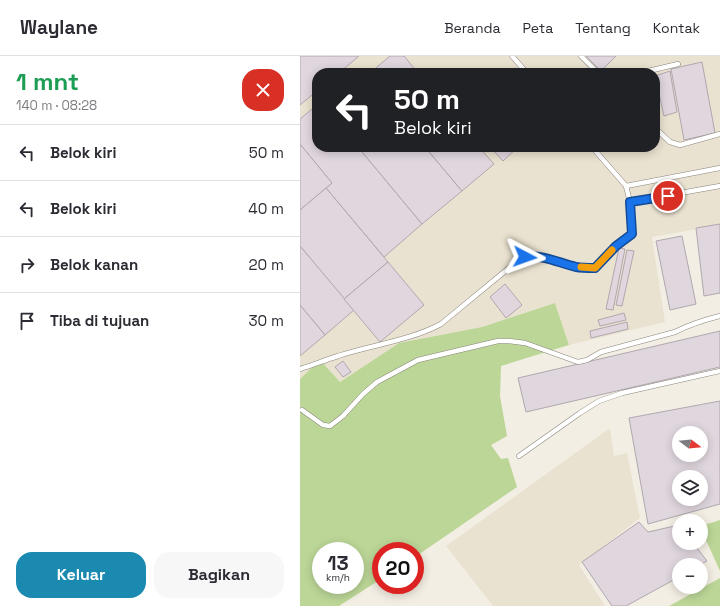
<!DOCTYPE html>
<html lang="id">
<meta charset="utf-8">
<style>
:root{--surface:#fff;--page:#f7f7f7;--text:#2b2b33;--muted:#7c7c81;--line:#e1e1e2;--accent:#1a8ab0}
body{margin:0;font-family:"Space Grotesk",sans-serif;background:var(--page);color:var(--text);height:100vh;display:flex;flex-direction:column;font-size:15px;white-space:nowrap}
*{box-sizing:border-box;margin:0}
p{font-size:13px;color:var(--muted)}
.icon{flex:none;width:22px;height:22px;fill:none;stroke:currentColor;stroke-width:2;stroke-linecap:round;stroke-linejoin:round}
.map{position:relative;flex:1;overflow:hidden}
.drawer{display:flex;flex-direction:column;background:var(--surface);width:300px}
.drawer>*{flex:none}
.top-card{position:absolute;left:12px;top:12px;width:348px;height:84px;border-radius:16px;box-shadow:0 2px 10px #0003;background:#202124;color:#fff;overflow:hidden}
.needle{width:26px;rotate:106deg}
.buttons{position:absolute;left:372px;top:370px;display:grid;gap:8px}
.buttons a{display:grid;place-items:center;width:36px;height:36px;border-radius:50%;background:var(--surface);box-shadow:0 2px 10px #0003;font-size:20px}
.speed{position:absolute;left:12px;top:486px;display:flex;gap:8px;font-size:20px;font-weight:700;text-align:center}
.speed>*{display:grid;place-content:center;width:52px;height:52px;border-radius:50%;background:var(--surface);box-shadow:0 2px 10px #0003;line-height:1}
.speed small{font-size:10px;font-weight:400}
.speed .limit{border:6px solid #d22;background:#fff;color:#111}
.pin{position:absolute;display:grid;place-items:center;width:34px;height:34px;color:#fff;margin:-17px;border:2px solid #fff;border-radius:50%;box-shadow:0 1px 4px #0007}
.me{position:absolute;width:44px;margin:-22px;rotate:94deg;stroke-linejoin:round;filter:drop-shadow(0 0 3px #0008)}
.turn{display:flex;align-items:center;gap:14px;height:84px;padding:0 16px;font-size:18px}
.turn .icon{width:52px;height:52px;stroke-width:2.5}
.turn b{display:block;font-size:28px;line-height:34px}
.round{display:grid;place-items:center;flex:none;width:42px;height:42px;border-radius:16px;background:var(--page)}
.overview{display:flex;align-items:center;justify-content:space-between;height:68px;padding:0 16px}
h1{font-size:24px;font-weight:800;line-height:30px;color:#1e9e55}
.cta{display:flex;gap:8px;margin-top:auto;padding:8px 16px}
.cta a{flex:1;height:46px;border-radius:16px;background:var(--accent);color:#fff;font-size:16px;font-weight:800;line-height:46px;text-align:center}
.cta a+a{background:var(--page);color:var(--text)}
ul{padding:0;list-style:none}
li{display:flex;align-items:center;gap:12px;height:56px;padding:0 16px;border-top:1px solid var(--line)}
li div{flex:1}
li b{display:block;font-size:15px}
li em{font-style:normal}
header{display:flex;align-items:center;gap:24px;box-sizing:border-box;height:56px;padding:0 20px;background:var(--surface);border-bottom:1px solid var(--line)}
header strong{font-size:19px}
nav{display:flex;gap:22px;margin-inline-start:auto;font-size:14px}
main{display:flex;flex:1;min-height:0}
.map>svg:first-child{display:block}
.built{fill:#eae2d0;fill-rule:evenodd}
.green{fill:#bcd697;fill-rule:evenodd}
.building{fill:#e0d6de;stroke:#b0a7af;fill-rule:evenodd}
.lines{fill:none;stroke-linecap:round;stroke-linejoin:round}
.service-casing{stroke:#89857b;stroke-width:5.5}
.service{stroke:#fff;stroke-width:4.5}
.route-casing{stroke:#114b97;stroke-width:10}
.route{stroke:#1a73e8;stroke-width:7}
.slow{stroke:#f59e0b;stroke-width:7}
</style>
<header>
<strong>Waylane</strong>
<nav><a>Beranda</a><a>Peta</a><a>Tentang</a><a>Kontak</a></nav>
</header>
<main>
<section class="drawer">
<div class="overview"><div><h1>1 mnt</h1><p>140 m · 08:28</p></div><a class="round" style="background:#d93025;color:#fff"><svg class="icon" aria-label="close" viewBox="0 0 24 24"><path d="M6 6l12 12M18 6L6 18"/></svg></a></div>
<ul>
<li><svg class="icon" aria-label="left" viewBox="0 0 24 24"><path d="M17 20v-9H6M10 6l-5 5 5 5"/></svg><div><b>Belok kiri</b></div><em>50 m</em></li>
<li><svg class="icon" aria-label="left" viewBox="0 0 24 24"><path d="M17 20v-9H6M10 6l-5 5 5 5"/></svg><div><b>Belok kiri</b></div><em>40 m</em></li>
<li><svg class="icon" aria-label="right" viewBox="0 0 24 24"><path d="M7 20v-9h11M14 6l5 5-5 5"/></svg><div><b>Belok kanan</b></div><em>20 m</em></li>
<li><svg class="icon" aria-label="arrive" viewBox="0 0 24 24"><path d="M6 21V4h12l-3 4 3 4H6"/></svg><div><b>Tiba di tujuan</b></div><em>30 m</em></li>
</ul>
<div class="cta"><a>Keluar</a><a>Bagikan</a></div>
</section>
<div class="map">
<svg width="420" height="550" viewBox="0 0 420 550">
<rect width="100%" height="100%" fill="#f3eee3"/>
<g class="built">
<path d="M0,0H420V169L352,181L365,266L269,289L255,247L182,271L99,287L40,326L20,305L0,323ZM17,17H355V91H17Z"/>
<polygon points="310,372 314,400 327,397 340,462 279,509 305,550 193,550 146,490"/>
</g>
<g class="green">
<path d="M255,247L269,289L201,310L200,340L207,380L191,389L201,403L208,402L217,431L115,501V495H81V523L39,550H0V323L20,304L40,326L99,287L182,271ZM21,495H55V529H21Z"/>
<polygon points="420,464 420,515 401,473 401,470"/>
<polygon points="420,522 420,550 369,550"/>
</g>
<g class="building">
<polygon points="0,0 59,0 39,17 17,17 17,35 0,49"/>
<polygon points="90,0 104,0 118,17 70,17"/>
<polygon points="286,0 316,0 301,15"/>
<polygon points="402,6 415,77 384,84 371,13"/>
<polygon points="60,13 64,17 55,17"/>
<polygon points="370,15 377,56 364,60 355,20"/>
<polygon points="17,49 17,91 58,91 122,168 84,201 26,132 32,127 0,88 0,63"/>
<polygon points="0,88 32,127 0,154"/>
<polygon points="58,91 125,91 162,135 122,168"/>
<polygon points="125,91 179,91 194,108 162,135"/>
<polygon points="190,91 218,91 203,105"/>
<polygon points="26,132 88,206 44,243 0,190 0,154"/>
<polygon points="420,168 420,237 404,240 396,172"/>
<polygon points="382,180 396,248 370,254 356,185"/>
<polygon points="0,190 54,254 25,279 0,249"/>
<polygon points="319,192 325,193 313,254 306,253"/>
<polygon points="327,194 334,195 322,250 316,249"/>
<polygon points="88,206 124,249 80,286 44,243"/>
<polygon points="205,228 222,249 206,262 190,241"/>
<polygon points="0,249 25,279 0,300"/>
<polygon points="324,257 326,264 300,270 298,264"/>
<polygon points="327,266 328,273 291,282 290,275"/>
<polygon points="420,275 420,311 226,356 218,322"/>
<polygon points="43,305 51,316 43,321 35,311"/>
<path d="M420,345V448L348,468L329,362ZM379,377H401V399H379ZM379,421H401V443H379Z"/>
<polygon points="339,466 348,476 379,469 379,487 393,487 407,505 400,509 379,509 379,521 326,550 312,550 282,506"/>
</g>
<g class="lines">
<g class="service-casing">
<g id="service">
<polyline points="212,0 227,17"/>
<polyline points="281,0 298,17"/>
<polyline points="340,17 378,8"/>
<polyline points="355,72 370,86 380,89 420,78"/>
<polyline points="326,130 420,112"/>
<polyline points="330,146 420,130"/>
<path d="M0,313C13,309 25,304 38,300C71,289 109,285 141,268L215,207L225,201L233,200L252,204L277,211L295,212L316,190L332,178L330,146L326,130L292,91"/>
<path d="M2,354L23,369L30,370L43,360L63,338L77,326L118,304L198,285H209L225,287L278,306L287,304L301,296L375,276C389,269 404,264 420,260"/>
<polyline points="219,400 280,357 299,345 322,337 420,315"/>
</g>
</g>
<use href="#service" class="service"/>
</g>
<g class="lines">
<g class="route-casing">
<path id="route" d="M225,201C242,198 259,207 276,211C282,212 289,212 295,212L316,190L332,178L330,146L368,140"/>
</g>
<use href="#route" class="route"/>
<polyline class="slow" points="281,211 295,212 312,194"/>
</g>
</svg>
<div class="buttons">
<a><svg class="needle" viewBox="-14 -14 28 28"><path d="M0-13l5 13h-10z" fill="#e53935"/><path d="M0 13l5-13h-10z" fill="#7c7c81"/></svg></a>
<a><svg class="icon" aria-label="layers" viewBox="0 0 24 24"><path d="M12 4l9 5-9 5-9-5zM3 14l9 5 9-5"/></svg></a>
<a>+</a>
<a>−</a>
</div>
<div class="speed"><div>13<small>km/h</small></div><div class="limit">20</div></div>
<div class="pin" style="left:368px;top:140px;background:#d93025"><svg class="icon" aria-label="arrive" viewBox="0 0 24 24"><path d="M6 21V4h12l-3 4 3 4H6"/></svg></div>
<svg class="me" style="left:225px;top:201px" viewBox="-20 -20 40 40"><path d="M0-17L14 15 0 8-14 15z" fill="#1a73e8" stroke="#fff" stroke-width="4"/></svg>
<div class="top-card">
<div class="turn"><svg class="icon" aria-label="left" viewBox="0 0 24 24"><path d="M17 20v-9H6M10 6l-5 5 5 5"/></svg><div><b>50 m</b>Belok kiri</div></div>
</div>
</div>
</main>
